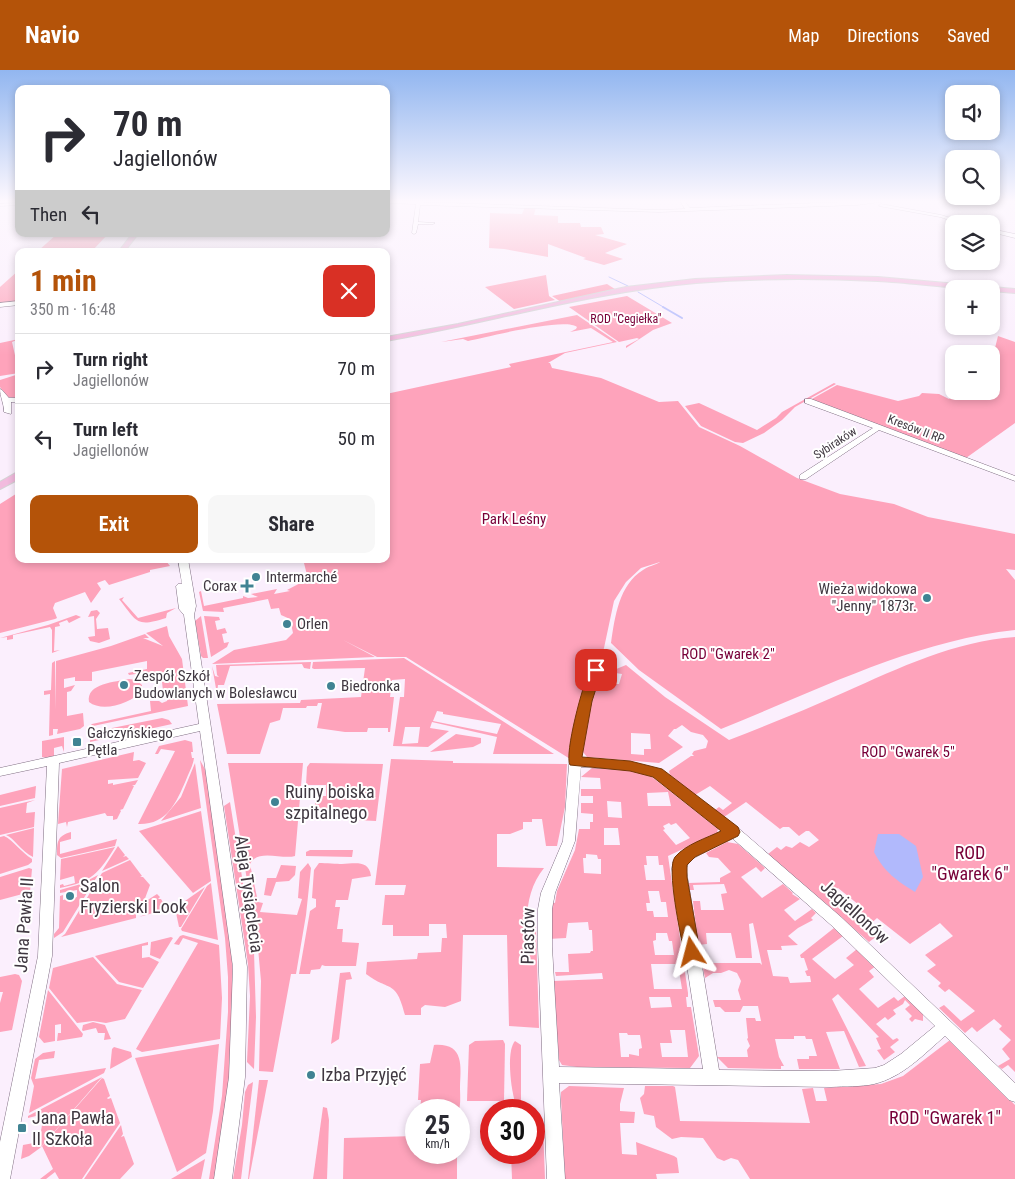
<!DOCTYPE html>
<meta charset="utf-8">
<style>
:root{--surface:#fff;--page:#f7f7f7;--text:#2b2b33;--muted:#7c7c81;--line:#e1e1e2;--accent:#b45309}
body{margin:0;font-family:"Roboto Condensed",sans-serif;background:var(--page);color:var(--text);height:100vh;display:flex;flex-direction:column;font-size:19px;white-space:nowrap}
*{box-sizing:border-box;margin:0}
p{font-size:16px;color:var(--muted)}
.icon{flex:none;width:28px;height:28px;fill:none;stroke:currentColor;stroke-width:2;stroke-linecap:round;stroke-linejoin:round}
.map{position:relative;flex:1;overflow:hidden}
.drawer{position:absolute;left:15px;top:178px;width:375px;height:315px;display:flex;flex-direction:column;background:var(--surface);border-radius:10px;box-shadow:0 2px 8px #0003}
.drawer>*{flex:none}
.banner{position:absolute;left:15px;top:15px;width:375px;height:152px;border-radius:10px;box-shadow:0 2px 8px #0003;background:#fff;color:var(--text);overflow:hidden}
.controls{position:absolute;left:945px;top:15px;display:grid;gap:10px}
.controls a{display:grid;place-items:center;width:55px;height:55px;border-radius:10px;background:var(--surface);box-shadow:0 2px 8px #0003;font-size:25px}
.speed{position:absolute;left:405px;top:1029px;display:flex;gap:10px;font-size:25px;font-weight:700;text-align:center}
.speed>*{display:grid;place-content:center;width:65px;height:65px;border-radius:50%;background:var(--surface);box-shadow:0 2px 8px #0003;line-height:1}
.speed small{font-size:12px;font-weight:400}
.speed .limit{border:8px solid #d22;background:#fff;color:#111}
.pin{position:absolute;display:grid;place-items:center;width:42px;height:42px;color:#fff;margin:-21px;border-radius:10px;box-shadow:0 2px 8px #0006}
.me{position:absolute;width:55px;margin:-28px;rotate:351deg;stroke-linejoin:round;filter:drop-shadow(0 0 4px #0008)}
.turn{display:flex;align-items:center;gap:18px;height:105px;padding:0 15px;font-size:22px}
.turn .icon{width:65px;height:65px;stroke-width:2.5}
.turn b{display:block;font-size:35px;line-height:42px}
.then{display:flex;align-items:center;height:48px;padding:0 15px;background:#0003;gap:10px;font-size:19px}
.round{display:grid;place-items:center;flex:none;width:52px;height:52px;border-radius:10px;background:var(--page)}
.headline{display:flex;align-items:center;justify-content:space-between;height:85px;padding:0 15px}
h1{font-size:30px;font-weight:700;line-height:38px;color:var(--accent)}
.action{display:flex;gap:10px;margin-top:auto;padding:10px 15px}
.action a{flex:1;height:58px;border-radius:10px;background:var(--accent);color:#fff;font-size:20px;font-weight:700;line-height:58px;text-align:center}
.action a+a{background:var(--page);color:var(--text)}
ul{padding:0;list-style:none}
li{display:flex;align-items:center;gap:15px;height:70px;padding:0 15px;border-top:1px solid var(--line)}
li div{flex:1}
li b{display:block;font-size:19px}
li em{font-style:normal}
header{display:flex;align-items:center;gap:30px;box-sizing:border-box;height:70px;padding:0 25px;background:var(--accent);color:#fff}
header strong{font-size:24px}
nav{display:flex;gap:28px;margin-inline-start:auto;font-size:18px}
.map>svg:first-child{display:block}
.green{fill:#fea3bb;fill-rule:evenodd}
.water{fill:#b1b9fc}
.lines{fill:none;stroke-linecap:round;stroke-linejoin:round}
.stream-far1{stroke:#b1b9fc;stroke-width:1}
.stream{stroke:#b1b9fc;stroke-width:2}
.minor-casing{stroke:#806f83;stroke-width:1}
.major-casing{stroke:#d5d3d5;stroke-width:2}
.minor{fill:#fff;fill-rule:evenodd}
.major{fill:#f2bbde;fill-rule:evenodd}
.route{fill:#b45309;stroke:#753606}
.poi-dot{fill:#408393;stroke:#fff;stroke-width:2}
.labels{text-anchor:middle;stroke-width:4;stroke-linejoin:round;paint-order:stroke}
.far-park-label{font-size:12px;fill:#780038;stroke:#fff}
.far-street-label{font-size:12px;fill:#403841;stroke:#fff}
.park-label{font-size:15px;fill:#780038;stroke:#fff}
.poi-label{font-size:15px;fill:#403841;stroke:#fff;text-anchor:start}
.near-poi-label{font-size:18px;fill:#403841;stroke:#fff;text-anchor:start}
.near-park-label{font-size:18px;fill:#780038;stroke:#fff}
.near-street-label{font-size:18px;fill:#403841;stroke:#fff}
</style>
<header>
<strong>Navio</strong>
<nav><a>Map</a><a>Directions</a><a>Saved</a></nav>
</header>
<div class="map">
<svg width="1015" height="1109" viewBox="0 0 1015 1109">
<rect width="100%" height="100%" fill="#fbeffd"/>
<g class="green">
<polygon points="525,137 536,137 534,145 558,146 558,153 580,153 581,157 601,157 604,164 595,165 627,174 605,183 623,189 604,195 583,189 586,188 548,174 548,187 504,179 489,178 490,143 522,144"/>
<polygon points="57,164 108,164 92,181 38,181"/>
<polygon points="19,200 19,232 0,234 0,217"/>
<polygon points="546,205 549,226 555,230 514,239 485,217"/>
<polygon points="607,214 618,221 561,232 552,226"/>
<polygon points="627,226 672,253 653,260 626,278 626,276 639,269 637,268 619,272 569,237"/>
<path d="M577,245L617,272L565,283L548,293H550L552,298L601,308L659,332L678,331L699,357L740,376L797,408L840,424L894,434L928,447L1015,464V500L1006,499L1015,510V560C913,571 816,621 721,659L639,600L611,573C615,546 619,515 643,500C648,496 656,495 660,492L641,498L626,512L614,531L604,578L590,617L575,692L406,587H377L343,570L375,587L212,594L234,580L286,570L293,563L290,549L281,545L279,538L271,539L268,529L223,538L224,542L203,541L199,522L201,521L204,536L243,528V526L248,528L258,527L251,524L277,519L274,524L290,521L287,520L308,509L304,493L300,489H386V324L511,297L509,294L613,272L591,258L570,262L576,259L577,257C565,247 487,267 468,271L463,269L441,272Z"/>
<polygon points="998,266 1015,272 1015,353 966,388 810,330 837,315 898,331 919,326 922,323 939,324 949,329 960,321 991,321 991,294"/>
<polygon points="19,269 12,272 19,303 0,306 0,273"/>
<polygon points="19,304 19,328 7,327 0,317 0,310"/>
<polygon points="834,313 836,314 795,337 782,350 764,363 743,373 735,372 701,356 685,336 699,333 757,360 776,348 782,342"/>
<polygon points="19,422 19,489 151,489 166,491 170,496 150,500 150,502 109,515 105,510 97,513 101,519 91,533 85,522 55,533 53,538 57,548 55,549 0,563 0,434"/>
<path d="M124,527L122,530L138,548L176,538L167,543L166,548C135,558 137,551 119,529Z"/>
<polygon points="97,540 100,543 96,549 97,559 108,558 110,569 99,573 90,571 88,567 95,566 94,546 88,547 91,541"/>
<polygon points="76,545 81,547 69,553 67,550 59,553 60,556 55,557 54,581 60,580 52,583 52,560 50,557 13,565 13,569 7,570 7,567 0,568 48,555"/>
<polygon points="201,546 208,588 203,588 201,586 195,551"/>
<polygon points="204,546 219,547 220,550 215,551 217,560 225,558 227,563 222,564 224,573 229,572 227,577 211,587"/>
<polygon points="167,556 169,566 182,589 188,636 93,656 91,655 92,654 151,641 150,631 159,631 162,633 167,631 168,628 164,627 151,629 151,624 163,621 161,603 144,605 142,603 129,605 128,603 147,599 147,591 92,602 92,611 75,611 75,607 64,609 64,618 75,615 71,621 67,622 67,646 83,643 84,656 80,659 57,664 58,659 53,659 53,665 49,666 50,624 44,625 44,621 51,620 52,593 55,591 55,640 56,591 111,576 145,564 149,568 143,568 163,576 146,563"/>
<path d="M1015,567V1002L1008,995L1002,999L998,996L1010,989L1002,979L1011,970L999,959L1002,956L994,949L977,962L972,957L965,963L939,938L944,935L961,951L975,941L949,919L945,922L938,916L941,913L927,901L936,895L925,885L953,866L940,853L910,874L877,848L866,858L877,866L869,872L768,784L777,777L781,780L786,776L792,778L800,772L809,777L819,770L809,761H806L799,766L789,757H783L780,759L746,732L724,747L715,740L719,737L723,740L732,733L710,716L695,725L670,705L669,701L691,686H694L692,684L694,681L706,678L708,671L703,665L691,662L682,655L676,659H674L668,666L683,677L659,693L587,687L583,682L586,646L596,616L605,617V614L615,616L616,614H619L622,604L609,602L626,595L665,627L729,670C768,655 807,639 845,622C899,598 955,571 1015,567ZM631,663L650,664L651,679H644V685L631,684ZM838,818L859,835L846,845L827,826Z"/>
<path d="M404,588L554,684H493L497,667L432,652L430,658L449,661L428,677L393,676L400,627H404L405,609L392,610L390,627H394L390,662H388V658H368L367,662H345L317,658L322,633H318L317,636H307L306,638H283L280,650L270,653L260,684H227L217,634L300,633L301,630L361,627L365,598L314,599L312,598L313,592ZM437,641L443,642V644L501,654L497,664L433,651ZM405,657H420L418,673L402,674Z"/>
<polygon points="311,592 310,599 304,598 302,594 230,596 224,615 218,615 217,624 212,596 215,606 219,607 217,605 216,595"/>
<path d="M129,609L136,610L142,615V621C131,633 103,643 89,632C86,613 116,612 129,609Z"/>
<polygon points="162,648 169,650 172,654 90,672 91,665 97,661"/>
<polygon points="456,664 481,668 481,673 473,677 430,682"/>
<polygon points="64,667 64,682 62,676 54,678 54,687 47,688 42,687 42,671"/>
<path d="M185,670L192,672L193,682H191L192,688H194C193,696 189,702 186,710C176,733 167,755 138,754L175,681L161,679L158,684H155L159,676Z"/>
<polygon points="134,682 133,691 139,690 146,693 138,708 108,710 108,714 113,713 113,715 138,710 135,715 132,715 134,716 123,739 120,740 121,741 117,749 113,750 113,746 107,746 105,743 68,752 67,757 66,752 58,754 62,699"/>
<path d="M391,689L453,691V693L567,694L565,737L557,776H546L542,749H532V752H523V759L510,764H497V797L544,798C532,813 527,831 527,851L532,852L536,857L539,958L509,956L507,865H463L461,931L445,937L425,935L421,938V945H405C396,909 390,922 366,904L367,892L417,889L418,883L441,882L442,868H447L446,854H429V866H393V855H382L385,825H404L406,815H375Z"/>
<path d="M200,690L207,703C216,772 232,846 233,915C235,981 225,1045 215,1109H209L222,1026L228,942V907L225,868Z"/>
<polygon points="195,693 201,738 161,751 181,727"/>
<path d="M228,693H303L295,786C282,790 258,778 250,794L258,832L263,833L260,842L297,845L302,829L298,828L300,802L308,793L311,798L306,845L296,904H291L273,1002L259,1001L261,911L258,878Z"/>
<polygon points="310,693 383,694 376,751 356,750 356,743 315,741 315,726 326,726 326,715 306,715 307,697"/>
<path d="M592,698L632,701L652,707L718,759L717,763L668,786L688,923V927H686L687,937H691L699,986L690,998L577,997L562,995L559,990L553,911L603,909L602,903L556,906L555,902H569L568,884L590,883L591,881H593L592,860H589L588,852L568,853L566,868L548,869L549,832L555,833L557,821L575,780L579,759H590V752H593V744L581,743V733H593V726H581V719H601L600,708L581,707ZM668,722L671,736H648L647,723ZM607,731L621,732L622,748L608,747ZM669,753L671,755L676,753L690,768L676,775L663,760L665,759L663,756ZM604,758H618L620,775H604ZM586,784L597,785L598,789H601V804L584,803L583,788H586ZM646,786H658L659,795H663L665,810H646L644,795H647ZM648,821H659L661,832H666L668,847H654L653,841H647L646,833H650ZM656,863H667L669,871H672L674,885H655L653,871L656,870ZM651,894H678L682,919H654ZM649,927H670L672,937L651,938ZM670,960H685L688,987H662L660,973H672ZM619,963H627L628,965H640L642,978L639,979V986L629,984V987H621Z"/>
<polygon points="36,716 35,728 0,736 0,725"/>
<polygon points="35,730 27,733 26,743 35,742 34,757 0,765 0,738"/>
<polygon points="230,732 254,882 256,947 254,999 247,992 250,926 248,894 224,736"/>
<polygon points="201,741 211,811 193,823 139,761"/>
<path d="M34,758L33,787C21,781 14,768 6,765Z"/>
<path d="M71,762V769L60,772V784L117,769L115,776L61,788L57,785C57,772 57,766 71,762Z"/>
<path d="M4,766C13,770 21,782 32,789V792L28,795L0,804V767Z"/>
<polygon points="727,772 738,774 765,798 761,802 756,797 741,807 762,828 783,814 793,823 792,824 800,829 784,840 795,851 812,839 816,843 811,848 813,850 798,858 788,866 798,875 781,876 782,880 767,880 773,906 788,907 790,913 811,912 810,906 807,906 805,901 808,900 804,888 801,888 800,885 834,858 843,866 812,889 835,909 854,895 846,888 857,879 876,896 869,901 874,907 859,919 878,938 894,927 898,931 905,926 923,943 923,951 915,949 912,952 909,949 912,946 905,939 910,935 905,930 903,934 893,940 896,944 888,950 885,947 876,954 893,970 897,968 899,970 890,977 895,982 884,990 877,980 881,979 876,968 879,967 838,924 832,929 866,996 859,997 844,961 826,962 840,999 799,999 797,989 809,989 809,986 817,986 812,969 806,969 805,966 794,966 794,969 775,969 779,987 784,996 781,996 781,999 728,998 717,987 748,987 747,980 750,976 747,969 748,968 746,948 755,948 756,951 761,951 758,936 743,936 740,942 725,942 720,937 715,937 713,930 741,930 738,920 741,911 737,903 729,900 721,903 713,903 705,908 702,893 760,893 762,895 753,853 749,854 752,888 736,888 731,863 706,863 707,874 698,875 693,831 700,831 701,840 724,840 721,824 727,823 724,814 693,815 694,820 690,820 688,813 720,812 720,808 731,802 718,788 709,787 706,783"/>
<polygon points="118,776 125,785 123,787 126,786 129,789 102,801"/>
<path d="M115,777C99,803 92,812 60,818V815L63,814L64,816L75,813L74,806L60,810L61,789Z"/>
<polygon points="310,780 353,780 352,787 306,786 306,782"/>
<polygon points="130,790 142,806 140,807 143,807 150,815 144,831 136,835 136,848 61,867 65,864 102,803"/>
<path d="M319,793C326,793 337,794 342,794C353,794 369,789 371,806L352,809L348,830H336L335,837H340L337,859H343L342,872L359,873L356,896H325L322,895L320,899L311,900L310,904H299L310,841L316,837V829L312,828L314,800Z"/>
<polygon points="281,795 296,796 295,805 289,811 276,812 271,826 264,825 267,808 276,808"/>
<polygon points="29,798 32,799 30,822 0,830 0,807"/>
<polygon points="98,805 63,862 54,868 54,864 59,858 60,826 63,825 63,830 77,827 77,820 60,823 60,820 81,814"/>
<polygon points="211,813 218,870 182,861 181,859 207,816"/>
<polygon points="205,817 181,857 179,857 175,838"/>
<polygon points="157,824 160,827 158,829 161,829 167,839 139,847 144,845 143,833"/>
<polygon points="183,865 219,875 222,928 220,969 142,982 136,979 198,873 183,868 179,875 174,874 180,866"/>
<polygon points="171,867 173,868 160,889 150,885 151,872"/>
<polygon points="148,872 148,875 142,876 142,888 149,887 159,892 143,918 119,912 95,886"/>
<polygon points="93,887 117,914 142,920 125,949 106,953 93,951 77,953 49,918 53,898"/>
<polygon points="350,902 352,909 346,910 339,969 331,974 340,903"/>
<polygon points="15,904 19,905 22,911 12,960 0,962 0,933 3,922 0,922 0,907"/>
<polygon points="48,920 83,964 82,967 57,971 58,963 61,963 61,954 55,955 55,971 44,973 39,967"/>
<polygon points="93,952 105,955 111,969 104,970 105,963 98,963 96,958 83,961 82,960 83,955"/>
<polygon points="503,970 505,974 504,1031 467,1031 469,975 475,971"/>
<polygon points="950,970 1015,1035 1015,1109 750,1109 738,1090 731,1088 724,1091 717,1088 703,1068 681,1067 672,1069 656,1057 654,1046 644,1044 640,1028 644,1024 645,1016 673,1016 675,1017 680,1051 810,1053 802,1019 813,1018 816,1031 827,1031 824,1018 881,1014 903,1006"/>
<path d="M515,971L521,975V1035L515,1032C511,1019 506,981 515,971Z"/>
<polygon points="219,974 213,1041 206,1083 177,1102 135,988"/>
<path d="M434,975C464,973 461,995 460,1017C460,1024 461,1033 459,1040H420L421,1030H418L420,994L430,993Z"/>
<polygon points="114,977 131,982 132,987 110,999 112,979"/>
<polygon points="55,981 54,988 39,990 35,1009 106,998 104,1003 29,1043 34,1016 31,1008 35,989 43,983"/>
<polygon points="102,1007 40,1078 29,1086 21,1089 23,1075 39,1072 44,1044 28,1048 28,1046"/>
<polygon points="102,1008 104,1009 110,1026 107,1028 108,1029 111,1028 120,1053 82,1109 59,1109 55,1102 46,1109 40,1109 53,1099 42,1076"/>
<polygon points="259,1010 268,1010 249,1109 248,1109"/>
<polygon points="253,1012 241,1109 233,1109 242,1055 245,1022 248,1015"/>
<polygon points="569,1016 624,1018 620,1034 620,1041 635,1042 634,1053 620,1053 622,1084 637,1085 636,1072 674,1086 677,1088 679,1103 656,1104 657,1109 565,1109 561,1029 561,1022"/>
<polygon points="323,1037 327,1038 329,1050 327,1109 313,1109"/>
<polygon points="121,1055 123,1064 121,1067 124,1066 134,1094 120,1109 84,1109"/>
<polygon points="534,1056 543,1056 545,1109 512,1109 511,1083 534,1082"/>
<polygon points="416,1066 416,1082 457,1083 457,1109 343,1109 344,1068"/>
<polygon points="205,1089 201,1109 171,1109"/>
</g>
<path class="water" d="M878,764H899L916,776L923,807L915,822C896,810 885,803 874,782Z"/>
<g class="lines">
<g class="stream-far1">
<polyline points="609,207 628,216"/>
<polyline points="638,222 665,238"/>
</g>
<polyline class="stream" points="663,237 682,248"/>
<g class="minor-casing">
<g id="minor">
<polygon points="414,130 418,130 419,132 659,140 685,139 679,130 683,130 690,138 894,130 857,135 659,142 420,135 418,152 435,153 433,154 418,154 416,163 414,164 412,163 416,134 386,133 386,131 414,132"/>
<polygon points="19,133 19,135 0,136 0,134"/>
<polygon points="881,134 941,145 970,154 962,154 940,147 879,136"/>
<polygon points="991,159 1015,164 1015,168 991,162"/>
<polygon points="19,231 19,235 0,237 0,233"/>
<path d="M0,319L2,320L9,328H19V332H11V344L4,342C4,333 0,327 0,319Z"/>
<polygon points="805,329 811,329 1015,406 1015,411 879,360 806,409 800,409 800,405 873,358 805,333"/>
<polygon points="178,489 188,489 196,536 194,545 247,897 245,1007 232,1109 214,1109 229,1007 233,897 200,661 59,693 52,886 10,1109 0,1109 0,1072 38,886 47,696 0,706 0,698 199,654 184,545 179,539 176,516 178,514 182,514"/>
<path d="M596,596L601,600C592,629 584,658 581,688L630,692L661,700L737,757L841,847L1015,1013V1032L1009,1030L945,966C924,984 903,1007 874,1014C860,1017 845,1016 831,1017L559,1013L565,1109H547L538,877V839L541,823L563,771L571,671L581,631L591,600ZM581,697L630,700L653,706L723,760L679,783L673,792L672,799L703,999L559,997L552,877V839L555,823L575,771ZM732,768L831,855L935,956L901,984L884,995L875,998L831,1001L719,1000L686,799L689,791Z"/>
</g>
</g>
<g class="major-casing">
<g id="major">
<polygon points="132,164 138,164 125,181 119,181"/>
<path d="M787,205L878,207L1015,219V223L991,221V219C953,219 916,213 878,211C817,208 756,208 696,213C591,222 489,253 386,271V267L458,254L626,217L695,209Z"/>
<polygon points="19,401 19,409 0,419 0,412"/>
</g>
</g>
<use href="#minor" class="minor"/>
<use href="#major" class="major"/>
</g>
<linearGradient id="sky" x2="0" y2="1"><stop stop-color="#92b6f0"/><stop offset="0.46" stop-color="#fdf8fe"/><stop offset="1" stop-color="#fdf8fe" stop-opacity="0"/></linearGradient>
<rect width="1015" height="285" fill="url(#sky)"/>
<path class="route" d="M596,596L602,600L592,631L582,687L630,691L662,699L738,757L740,762L738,766L695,787L687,795V807L700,882L697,887L692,889L686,887L684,882C681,866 666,798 675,787C686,774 707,768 721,761L653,707L630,701L570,695C564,684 583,613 590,600C592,597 592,597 596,596Z"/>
<g class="poi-dot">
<circle cx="256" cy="507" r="5"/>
<path d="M244.5 508.5h5v5h5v5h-5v5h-5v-5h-5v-5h5z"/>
<circle cx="927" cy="528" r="5"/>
<circle cx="287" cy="554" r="5"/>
<circle cx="124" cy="615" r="5"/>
<circle cx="331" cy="616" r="5"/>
<rect x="72" y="667" width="10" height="10" rx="2.5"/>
<circle cx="275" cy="732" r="5"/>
<circle cx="70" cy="826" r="5"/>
<circle cx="311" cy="1005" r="5"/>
<rect x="17" y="1053" width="10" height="10" rx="2.5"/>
</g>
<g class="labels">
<g class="far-park-label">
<text x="626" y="253">ROD "Cegiełka"</text>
</g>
<g class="far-street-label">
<text transform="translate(916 359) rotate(21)" y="4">Kresów II RP</text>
<text transform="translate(835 373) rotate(-33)" y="4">Sybiraków</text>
</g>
<g class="park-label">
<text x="514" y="454">Park Leśny</text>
<text x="728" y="589">ROD "Gwarek 2"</text>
<text x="908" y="687">ROD "Gwarek 5"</text>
</g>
<g class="poi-label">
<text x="266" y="512">Intermarché</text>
<text x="237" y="521" text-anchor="end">Corax</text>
<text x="917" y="524" text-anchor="end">Wieża widokowa<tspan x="917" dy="17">"Jenny" 1873r.</tspan></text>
<text x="297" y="559">Orlen</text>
<text x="134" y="611">Zespół Szkół<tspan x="134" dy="17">Budowlanych w Bolesławcu</tspan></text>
<text x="341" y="621">Biedronka</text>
<text x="87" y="668">Gałczyńskiego<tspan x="87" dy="17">Pętla</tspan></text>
</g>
<g class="near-poi-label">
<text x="285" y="728">Ruiny boiska<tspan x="285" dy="21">szpitalnego</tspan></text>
<text x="80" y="822">Salon<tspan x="80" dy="21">Fryzierski Look</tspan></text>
<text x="321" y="1011">Izba Przyjęć</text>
<text x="32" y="1054">Jana Pawła<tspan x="32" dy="21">II Szkoła</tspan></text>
</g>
<g class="near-park-label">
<text x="970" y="789">ROD<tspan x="970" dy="21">"Gwarek 6"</tspan></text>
<text x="945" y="1054">ROD "Gwarek 1"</text>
</g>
<g class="near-street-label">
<text transform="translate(249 824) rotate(82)" y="6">Aleja Tysiąclecia</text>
<text transform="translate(855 842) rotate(42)" y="6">Jagiellonów</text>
<text transform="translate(24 855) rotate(-86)" y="6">Jana Pawła II</text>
<text transform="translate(528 866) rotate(-89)" y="6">Piastów</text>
</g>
</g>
</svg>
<div class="controls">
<a><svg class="icon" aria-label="sound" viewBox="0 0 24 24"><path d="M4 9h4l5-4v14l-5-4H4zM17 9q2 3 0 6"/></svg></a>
<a><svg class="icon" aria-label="search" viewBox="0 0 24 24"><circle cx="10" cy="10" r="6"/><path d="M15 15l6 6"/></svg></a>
<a><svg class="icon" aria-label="layers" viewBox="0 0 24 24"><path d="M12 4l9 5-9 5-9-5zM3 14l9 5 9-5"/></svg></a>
<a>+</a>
<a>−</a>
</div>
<div class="speed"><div>25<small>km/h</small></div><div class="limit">30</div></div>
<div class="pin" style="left:596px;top:600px;background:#d93025"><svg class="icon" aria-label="arrive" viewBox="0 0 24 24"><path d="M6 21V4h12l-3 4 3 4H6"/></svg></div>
<svg class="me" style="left:692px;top:882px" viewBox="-20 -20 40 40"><path d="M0-17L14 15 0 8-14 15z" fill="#b45309" stroke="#fff" stroke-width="4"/></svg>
<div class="banner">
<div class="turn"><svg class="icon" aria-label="right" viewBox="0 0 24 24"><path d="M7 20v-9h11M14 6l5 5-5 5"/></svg><div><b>70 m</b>Jagiellonów</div></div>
<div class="then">Then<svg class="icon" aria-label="left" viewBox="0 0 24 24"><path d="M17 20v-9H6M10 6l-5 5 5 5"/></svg></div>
</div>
<section class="drawer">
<div class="headline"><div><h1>1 min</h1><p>350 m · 16:48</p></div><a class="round" style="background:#d93025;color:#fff"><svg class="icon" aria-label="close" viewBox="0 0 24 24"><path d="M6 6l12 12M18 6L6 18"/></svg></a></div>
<ul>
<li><svg class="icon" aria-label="right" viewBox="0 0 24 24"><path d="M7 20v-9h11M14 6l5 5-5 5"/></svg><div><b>Turn right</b><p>Jagiellonów</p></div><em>70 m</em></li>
<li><svg class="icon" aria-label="left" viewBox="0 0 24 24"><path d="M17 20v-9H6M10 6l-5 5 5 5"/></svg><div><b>Turn left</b><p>Jagiellonów</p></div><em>50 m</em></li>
</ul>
<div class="action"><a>Exit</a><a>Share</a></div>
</section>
</div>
